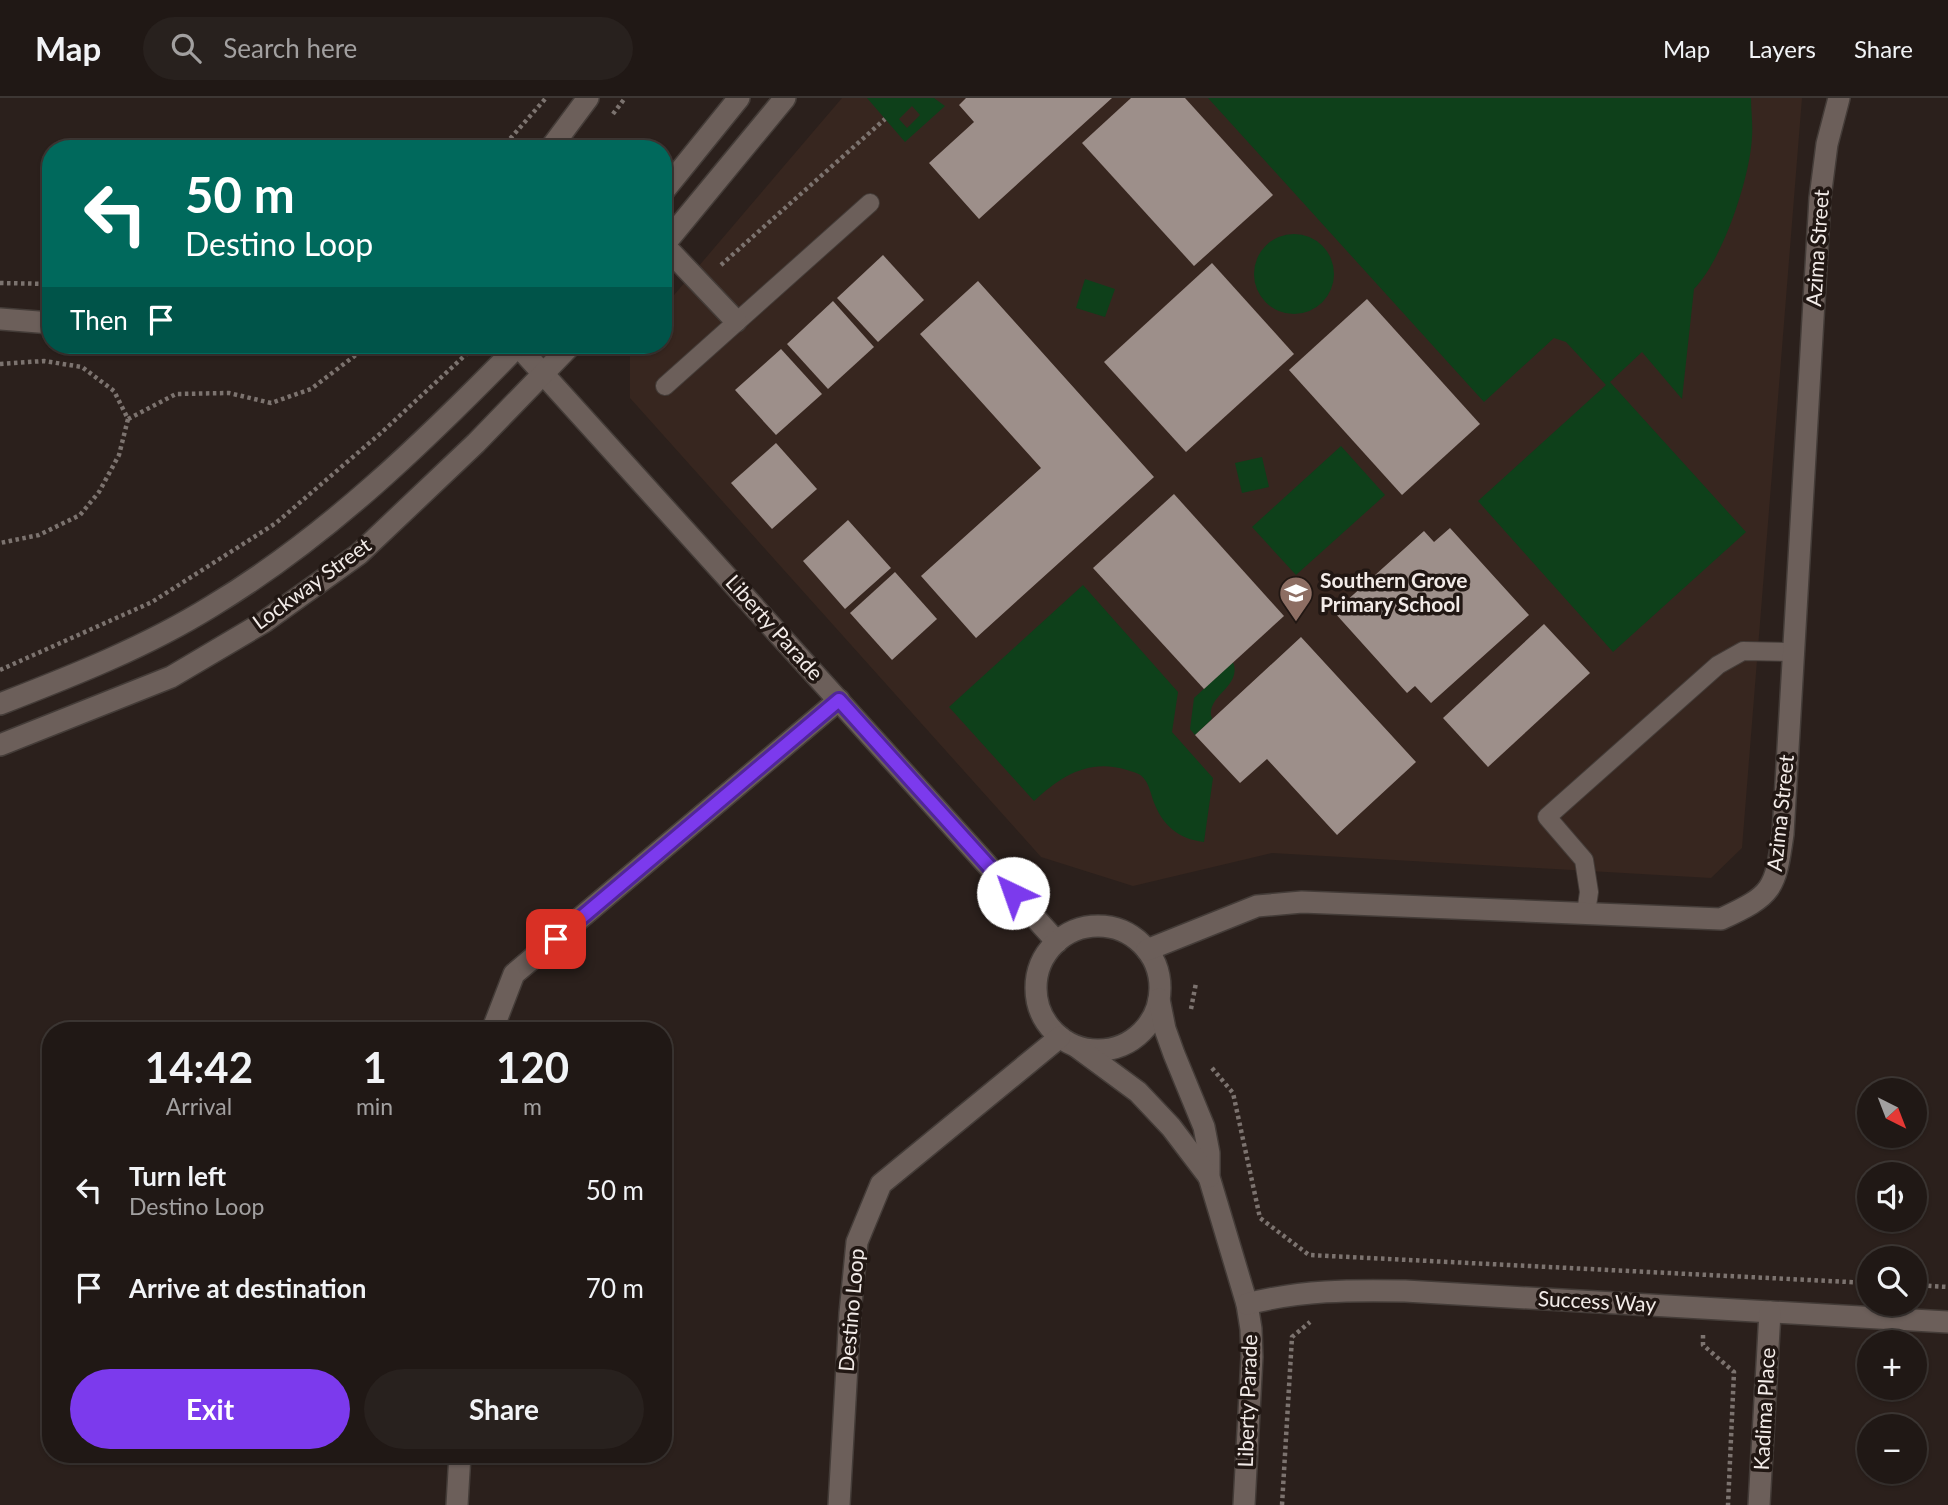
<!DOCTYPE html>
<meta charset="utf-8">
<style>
:root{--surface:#201815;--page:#28211e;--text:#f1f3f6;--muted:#a2a0a0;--line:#3d3734;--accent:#7c3aed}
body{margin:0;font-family:Lato,sans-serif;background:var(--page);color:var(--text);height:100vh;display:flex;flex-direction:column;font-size:26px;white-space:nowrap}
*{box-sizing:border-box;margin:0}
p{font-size:23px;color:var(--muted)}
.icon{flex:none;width:38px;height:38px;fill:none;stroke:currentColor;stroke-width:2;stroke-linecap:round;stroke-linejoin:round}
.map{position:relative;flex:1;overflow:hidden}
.details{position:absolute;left:42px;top:924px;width:630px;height:441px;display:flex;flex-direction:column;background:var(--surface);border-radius:28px;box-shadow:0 2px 5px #0004,0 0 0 2px var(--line)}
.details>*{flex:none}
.guide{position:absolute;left:42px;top:42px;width:630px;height:214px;border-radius:28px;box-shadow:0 2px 5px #0004,0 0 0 2px var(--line);background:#00695c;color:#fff;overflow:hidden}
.needle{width:46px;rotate:138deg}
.tools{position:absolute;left:1857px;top:980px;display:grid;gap:14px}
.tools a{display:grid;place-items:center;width:70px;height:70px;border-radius:50%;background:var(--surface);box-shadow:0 2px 5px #0004,0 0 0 2px var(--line);font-size:35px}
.pin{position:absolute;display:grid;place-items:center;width:60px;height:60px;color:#fff;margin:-30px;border-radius:14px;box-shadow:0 4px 10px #0006}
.me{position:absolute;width:77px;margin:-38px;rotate:318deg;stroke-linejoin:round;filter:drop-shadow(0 0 5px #0008)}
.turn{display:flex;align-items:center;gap:24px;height:147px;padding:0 28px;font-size:32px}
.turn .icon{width:91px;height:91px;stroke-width:2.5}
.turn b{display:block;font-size:49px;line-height:60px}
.then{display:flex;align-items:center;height:66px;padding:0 28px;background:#0003;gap:14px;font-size:26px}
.eta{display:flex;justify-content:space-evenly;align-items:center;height:119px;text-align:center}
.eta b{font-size:42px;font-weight:700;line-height:49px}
.button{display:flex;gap:14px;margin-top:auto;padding:14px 28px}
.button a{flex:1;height:80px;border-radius:42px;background:var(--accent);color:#fff;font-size:28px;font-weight:700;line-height:80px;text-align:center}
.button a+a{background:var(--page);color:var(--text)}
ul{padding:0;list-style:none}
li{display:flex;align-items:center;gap:21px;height:98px;padding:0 28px}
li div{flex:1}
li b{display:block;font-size:26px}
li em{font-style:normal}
header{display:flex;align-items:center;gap:42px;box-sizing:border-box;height:98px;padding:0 35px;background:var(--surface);border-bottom:2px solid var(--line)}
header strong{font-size:33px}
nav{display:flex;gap:38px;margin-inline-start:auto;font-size:24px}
.search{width:490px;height:63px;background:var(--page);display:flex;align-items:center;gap:18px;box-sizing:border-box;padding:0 24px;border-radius:38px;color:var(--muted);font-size:26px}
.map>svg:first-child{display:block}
.built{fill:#37261f}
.green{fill:#0e401a;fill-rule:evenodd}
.building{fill:#9d8f8a}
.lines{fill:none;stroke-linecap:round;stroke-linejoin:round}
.lane-casing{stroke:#443c38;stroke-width:20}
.street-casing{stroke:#443c38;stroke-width:24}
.secondary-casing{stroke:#443c38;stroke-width:24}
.path{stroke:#7c736f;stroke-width:4.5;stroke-dasharray:3.5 3.5;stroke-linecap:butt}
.lane{stroke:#6c5f5a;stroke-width:18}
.street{stroke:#6c5f5a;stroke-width:21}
.secondary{stroke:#6c5f5a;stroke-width:21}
.route-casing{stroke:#51269a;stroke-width:18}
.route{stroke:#7c3aed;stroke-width:12}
.labels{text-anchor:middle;stroke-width:7;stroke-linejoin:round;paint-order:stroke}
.street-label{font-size:21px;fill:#f2ebe8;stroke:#211713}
.poi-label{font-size:21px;font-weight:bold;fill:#f2ebe8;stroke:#211713;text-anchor:start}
</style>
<header>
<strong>Map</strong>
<div class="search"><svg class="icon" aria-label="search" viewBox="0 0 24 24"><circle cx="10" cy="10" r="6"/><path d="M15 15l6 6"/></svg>Search here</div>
<nav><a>Map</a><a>Layers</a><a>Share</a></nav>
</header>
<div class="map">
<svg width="1948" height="1407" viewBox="0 0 1948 1407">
<rect width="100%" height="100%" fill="#2b201c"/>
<polygon class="built" points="842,0 1802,0 1742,750 1711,780 1272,755 1133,788 1041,759 630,300 630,250 632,247 663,247 663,210"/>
<g class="green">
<path d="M867,0H934L945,8L905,44ZM912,8L920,17L907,30L899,21Z"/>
<path d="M1208,0H1751C1751,13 1753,26 1752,39C1750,80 1723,161 1694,191L1682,301L1642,254L1610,284L1746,434L1613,554L1478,403L1606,287L1566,244L1554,240L1484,304Z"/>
<circle cx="1294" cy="176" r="40"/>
<polygon points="1085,181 1115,191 1105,219 1076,210"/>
<polygon points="1341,348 1385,397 1296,477 1252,429"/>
<polygon points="1262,359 1269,389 1242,395 1235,365"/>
<path d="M1083,487L1178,594L1172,634L1213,680L1204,744C1178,741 1162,727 1153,702C1151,696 1149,687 1145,682C1141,675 1133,674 1127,672C1089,660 1061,678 1034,703L949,609Z"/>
<path d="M1233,564C1243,589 1204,598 1212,621L1195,637L1190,631L1194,600Z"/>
</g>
<g class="building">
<polygon points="966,0 1112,0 979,121 929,65 974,24 959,7"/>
<polygon points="1131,0 1185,0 1273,97 1194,168 1082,45"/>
<polygon points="883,157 924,202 878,244 837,200"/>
<polygon points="1212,165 1294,256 1186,354 1104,264"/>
<polygon points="978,183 1154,379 976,540 921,478 1041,370 920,236"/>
<polygon points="1367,201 1480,326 1402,397 1289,272"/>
<polygon points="833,203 874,249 828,291 787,246"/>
<polygon points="781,251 822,296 776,337 735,292"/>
<polygon points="776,345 817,391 772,431 731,385"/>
<polygon points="1174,396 1284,518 1204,591 1093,470"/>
<polygon points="848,422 891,470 845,511 803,463"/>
<polygon points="1450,430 1529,517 1431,605 1415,588 1407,595 1334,514 1424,433 1434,444"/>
<polygon points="895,474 937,521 892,562 850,515"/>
<polygon points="1544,526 1590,575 1488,669 1443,620"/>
<polygon points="1301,539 1416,664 1337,737 1267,661 1240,685 1195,637"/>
</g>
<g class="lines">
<g class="lane-casing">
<g id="lane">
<polyline points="665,288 870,105"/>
<polyline points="1586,815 1589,794 1584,762 1547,719 1718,567 1743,553 1795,554"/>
</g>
</g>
<g class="street-casing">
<g id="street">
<polyline points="550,51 588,0"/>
<polyline points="663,146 736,223"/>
<polyline points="0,221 51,225"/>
<polyline points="518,248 1057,844"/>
<circle cx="1098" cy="890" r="62"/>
<path d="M1147,852L1257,808L1302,804L1721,821C1773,797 1775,792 1783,736L1820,100L1827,46L1839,0"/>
<polyline points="1159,901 1165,931 1174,956 1204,1029 1209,1055 1209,1079 1247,1206 1251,1231 1252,1259 1244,1407"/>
<polyline points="492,933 514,876 839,602"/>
<polyline points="1077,949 1138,994 1171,1029 1209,1079"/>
<path d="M1247,1206C1302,1192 1349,1192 1405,1193L1948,1224"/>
<polyline points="457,1407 460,1356"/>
<polyline points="839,1407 850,1215 857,1144 881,1086 1060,939"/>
<polyline points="1759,1407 1770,1214"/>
</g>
</g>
<g class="secondary-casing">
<g id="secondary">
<polyline points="663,94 739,0"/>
<polyline points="663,148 785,0"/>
<path d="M0,606C72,578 146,549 212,508C328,438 425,343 519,247"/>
<polyline points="0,647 171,579 264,524 359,456 476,345 571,247"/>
</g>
</g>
<g class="path">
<polyline points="613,16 625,0"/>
<polyline points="501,51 546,0"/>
<polyline points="721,167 885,21"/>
<polyline points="0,185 51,186"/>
<polyline points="0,266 44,263 82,269 114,293 128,321 119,357 99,394 80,417 39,437 0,445"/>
<polyline points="128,321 176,296 229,295 271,305 311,291 361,253 375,247"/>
<polyline points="0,572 152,504 276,425 382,334 473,250"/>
<polyline points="1191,911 1196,885"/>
<polyline points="1212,970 1233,995 1260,1120 1309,1157 1869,1185"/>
<polyline points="1914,1187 1948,1189"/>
<polyline points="1703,1237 1703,1247 1734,1274 1728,1407"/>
<polyline points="1282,1407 1292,1239 1310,1224"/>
</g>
<use href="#lane" class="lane"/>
<use href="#street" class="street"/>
<use href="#secondary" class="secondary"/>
</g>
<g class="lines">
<g class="route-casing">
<polyline id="route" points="556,841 839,602 1013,795"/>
</g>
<use href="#route" class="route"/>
</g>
<defs>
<g id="school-pin" transform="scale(1.75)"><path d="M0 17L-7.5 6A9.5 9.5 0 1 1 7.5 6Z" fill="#8d6e63" stroke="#211713"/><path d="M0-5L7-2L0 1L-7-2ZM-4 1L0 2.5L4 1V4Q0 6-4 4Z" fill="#fff"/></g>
</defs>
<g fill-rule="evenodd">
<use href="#school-pin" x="1296" y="495"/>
</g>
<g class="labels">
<g class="street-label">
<text transform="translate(1818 150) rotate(-86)" y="7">Azima Street</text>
<text transform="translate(312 486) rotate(-36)" y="7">Lockway Street</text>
<text transform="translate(774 530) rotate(48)" y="7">Liberty Parade</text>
<text transform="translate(1781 715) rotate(-84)" y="7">Azima Street</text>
<text transform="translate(1597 1204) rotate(3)" y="7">Success Way</text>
<text transform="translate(852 1212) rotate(-85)" y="7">Destino Loop</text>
<text transform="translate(1248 1303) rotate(-88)" y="7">Liberty Parade</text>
<text transform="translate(1765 1311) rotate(-87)" y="7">Kadima Place</text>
</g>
<g class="poi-label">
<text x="1320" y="490">Southern Grove<tspan x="1320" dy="24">Primary School</tspan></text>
</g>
</g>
</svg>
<div class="tools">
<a><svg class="needle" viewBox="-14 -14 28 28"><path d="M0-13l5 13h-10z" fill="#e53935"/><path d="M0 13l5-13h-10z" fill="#a2a0a0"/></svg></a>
<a><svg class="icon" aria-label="sound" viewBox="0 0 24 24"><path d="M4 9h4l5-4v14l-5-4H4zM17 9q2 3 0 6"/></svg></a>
<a><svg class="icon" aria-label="search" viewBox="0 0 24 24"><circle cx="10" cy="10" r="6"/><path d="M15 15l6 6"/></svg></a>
<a>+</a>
<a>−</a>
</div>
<div class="pin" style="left:556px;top:841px;background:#d93025"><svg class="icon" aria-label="arrive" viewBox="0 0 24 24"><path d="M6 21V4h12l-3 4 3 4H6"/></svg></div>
<svg class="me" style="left:1013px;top:795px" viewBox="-20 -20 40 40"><circle r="19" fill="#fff"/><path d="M0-13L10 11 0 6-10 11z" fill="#7c3aed"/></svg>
<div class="guide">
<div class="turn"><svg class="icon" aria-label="left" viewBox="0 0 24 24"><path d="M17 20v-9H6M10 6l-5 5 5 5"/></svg><div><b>50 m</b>Destino Loop</div></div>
<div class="then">Then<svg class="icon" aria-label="arrive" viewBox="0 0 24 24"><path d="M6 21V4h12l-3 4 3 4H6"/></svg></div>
</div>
<section class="details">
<div class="eta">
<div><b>14:42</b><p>Arrival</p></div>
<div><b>1</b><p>min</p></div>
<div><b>120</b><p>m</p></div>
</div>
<ul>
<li><svg class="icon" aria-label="left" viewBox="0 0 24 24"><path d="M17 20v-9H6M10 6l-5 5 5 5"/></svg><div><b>Turn left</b><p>Destino Loop</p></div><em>50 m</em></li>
<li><svg class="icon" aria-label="arrive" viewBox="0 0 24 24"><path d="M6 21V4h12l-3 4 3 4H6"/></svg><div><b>Arrive at destination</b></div><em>70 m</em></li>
</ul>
<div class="button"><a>Exit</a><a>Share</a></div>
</section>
</div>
